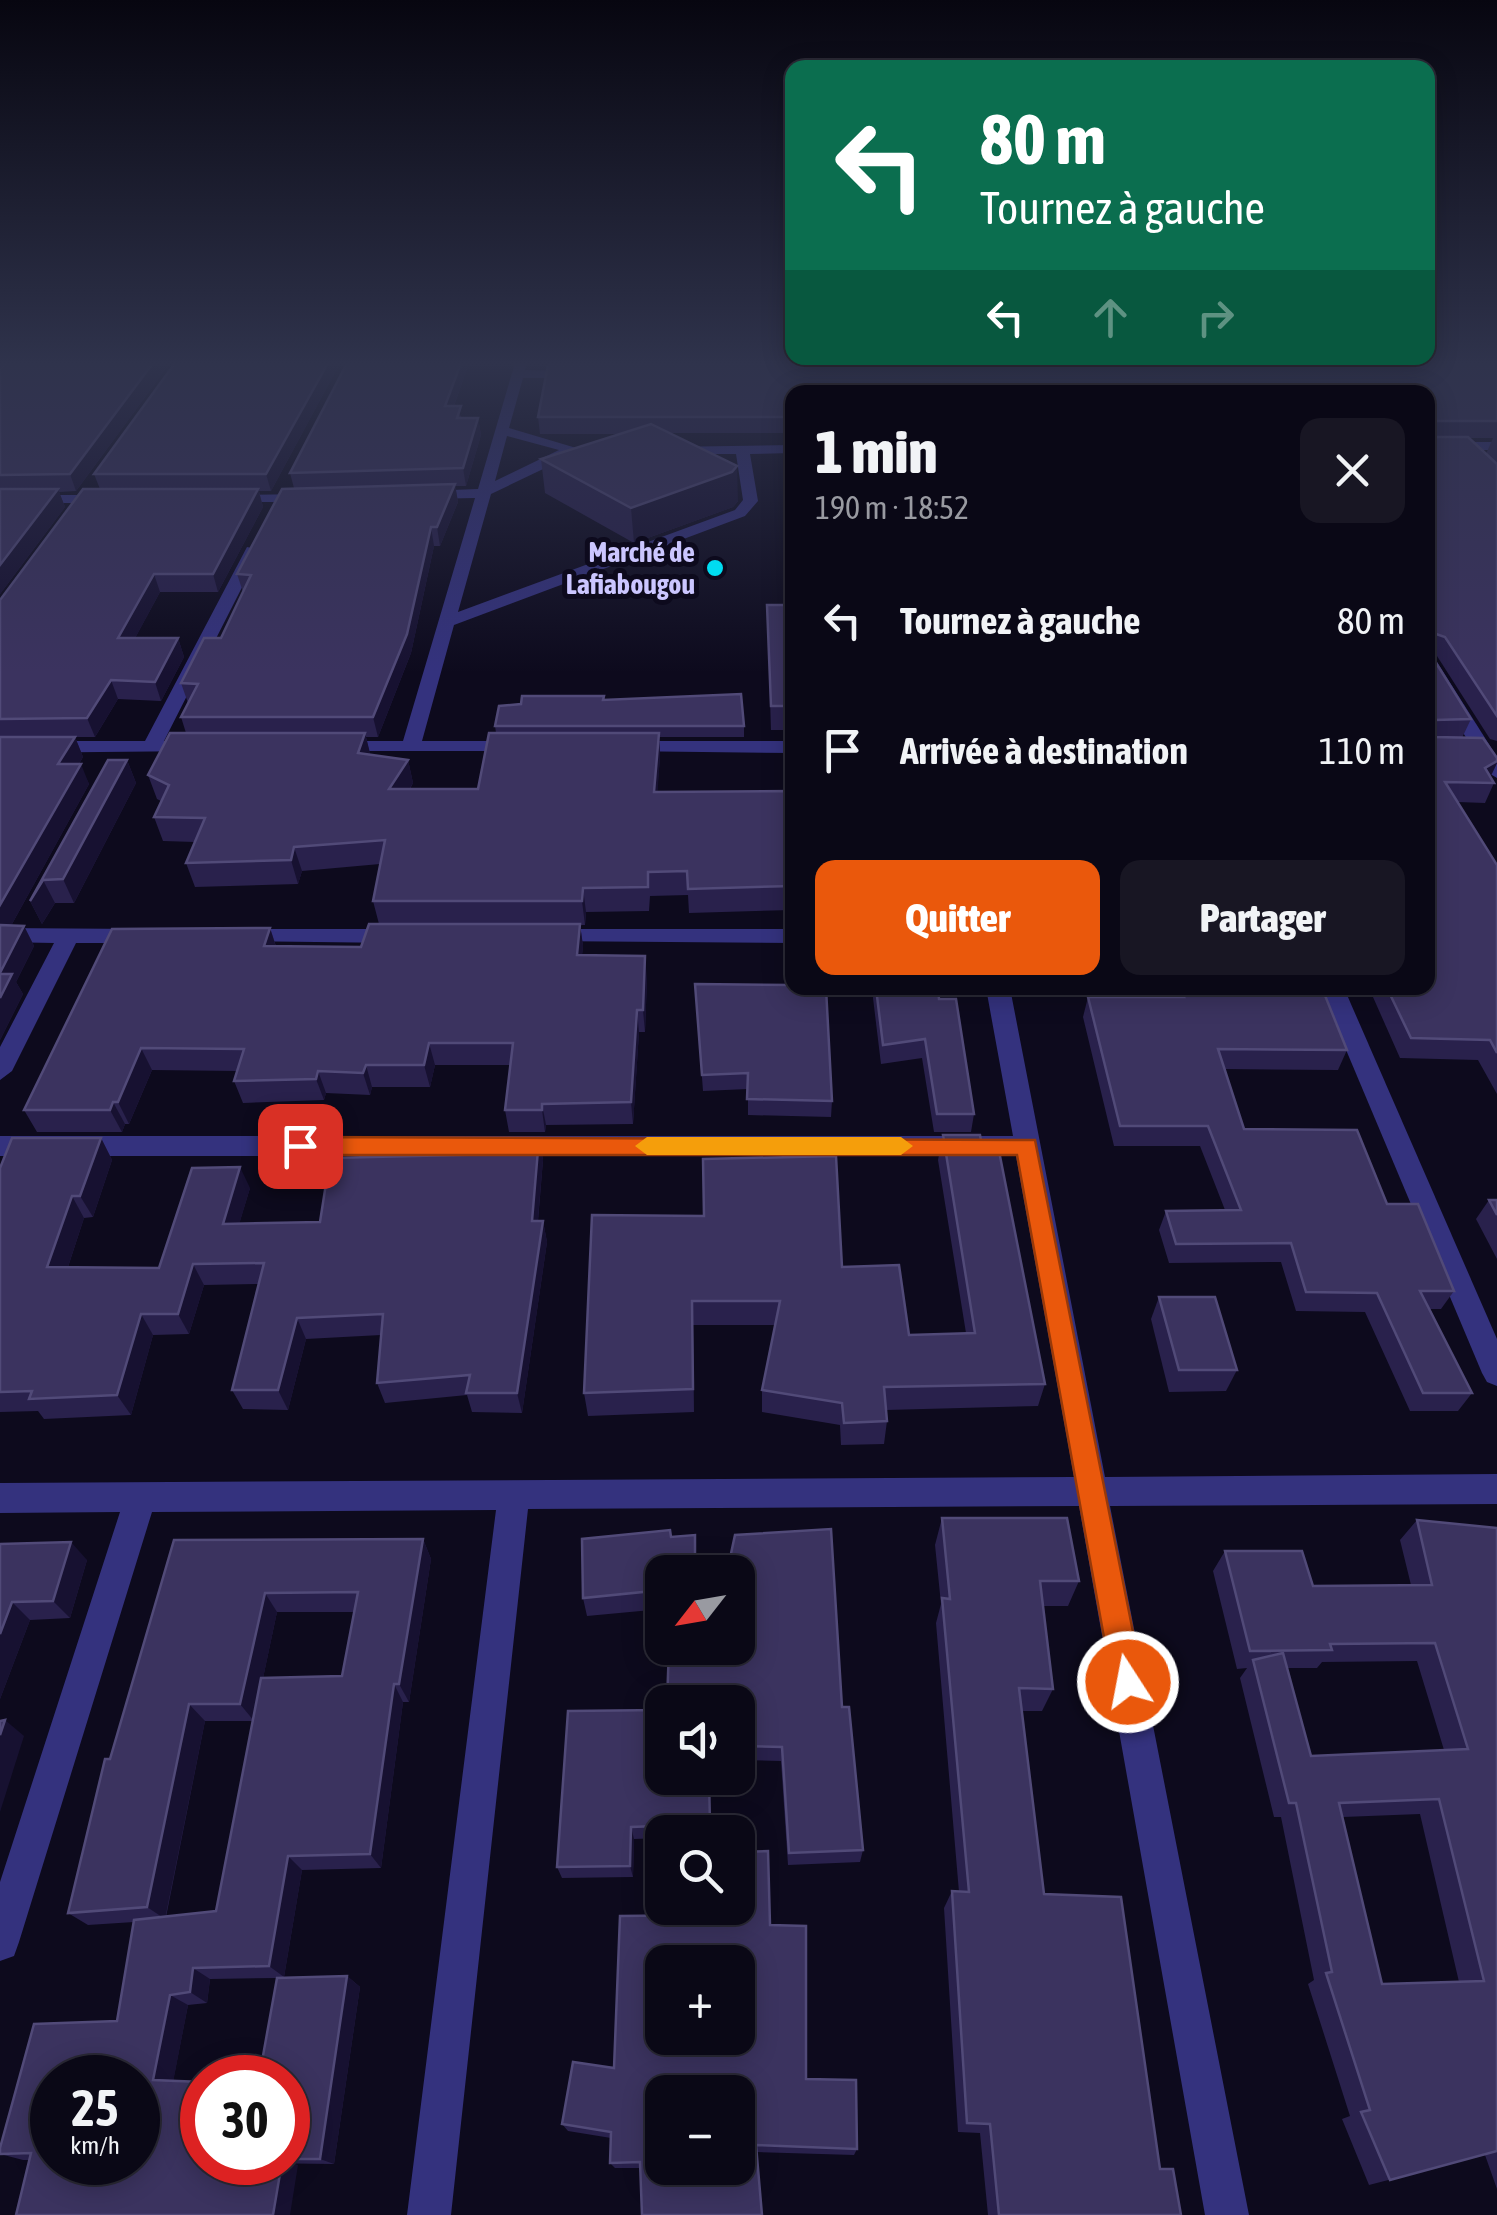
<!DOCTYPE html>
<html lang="fr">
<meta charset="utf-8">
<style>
:root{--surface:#0a0816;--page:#181623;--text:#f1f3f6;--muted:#999aa1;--line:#2a2935;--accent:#ea580c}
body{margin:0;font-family:"Asap Condensed",sans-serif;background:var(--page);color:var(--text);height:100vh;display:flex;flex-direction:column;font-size:38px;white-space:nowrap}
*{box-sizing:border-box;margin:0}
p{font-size:32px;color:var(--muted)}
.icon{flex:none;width:55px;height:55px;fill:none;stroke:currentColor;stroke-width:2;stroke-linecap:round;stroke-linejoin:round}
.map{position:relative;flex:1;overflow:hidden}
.side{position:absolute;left:785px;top:385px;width:650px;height:610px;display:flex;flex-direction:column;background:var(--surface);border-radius:20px;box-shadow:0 5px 25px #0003,0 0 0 2px var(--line)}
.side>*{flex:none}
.banner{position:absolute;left:785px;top:60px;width:650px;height:305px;border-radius:20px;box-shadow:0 5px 25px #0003,0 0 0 2px var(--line);background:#0b6e4f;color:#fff;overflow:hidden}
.needle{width:65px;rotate:239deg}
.buttons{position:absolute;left:645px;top:1555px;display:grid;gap:20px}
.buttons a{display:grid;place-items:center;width:110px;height:110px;border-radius:20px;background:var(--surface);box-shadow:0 5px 25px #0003,0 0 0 2px var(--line);font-size:50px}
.speed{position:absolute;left:30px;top:2055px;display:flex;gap:20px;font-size:50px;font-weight:700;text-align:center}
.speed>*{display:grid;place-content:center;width:130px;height:130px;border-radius:50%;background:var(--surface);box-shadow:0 5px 25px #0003,0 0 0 2px var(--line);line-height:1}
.speed small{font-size:25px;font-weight:400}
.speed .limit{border:15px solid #d22;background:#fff;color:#111}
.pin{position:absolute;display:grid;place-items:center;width:85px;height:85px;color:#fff;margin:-42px;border-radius:20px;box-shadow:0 5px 15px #0006}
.me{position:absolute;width:110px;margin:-55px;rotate:349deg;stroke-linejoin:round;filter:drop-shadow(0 0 8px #0008)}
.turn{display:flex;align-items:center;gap:35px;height:210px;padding:0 30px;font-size:45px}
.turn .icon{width:130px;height:130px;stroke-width:2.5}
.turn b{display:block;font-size:70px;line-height:85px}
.lanes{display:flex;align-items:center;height:95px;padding:0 30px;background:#0003;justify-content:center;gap:50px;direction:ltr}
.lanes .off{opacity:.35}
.round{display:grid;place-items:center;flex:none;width:105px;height:105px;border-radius:20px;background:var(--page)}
.headline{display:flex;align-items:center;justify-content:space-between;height:170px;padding:0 30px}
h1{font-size:60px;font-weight:800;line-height:75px}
.button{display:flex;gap:20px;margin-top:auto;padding:20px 30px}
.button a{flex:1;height:115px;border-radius:20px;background:var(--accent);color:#fff;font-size:40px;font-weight:800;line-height:115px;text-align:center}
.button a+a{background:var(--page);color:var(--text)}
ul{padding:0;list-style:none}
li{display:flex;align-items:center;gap:30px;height:130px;padding:0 30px}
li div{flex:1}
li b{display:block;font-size:38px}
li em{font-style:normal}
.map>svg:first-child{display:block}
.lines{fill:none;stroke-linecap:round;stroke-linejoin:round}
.minor{fill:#34327e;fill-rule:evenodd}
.wall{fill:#29214c;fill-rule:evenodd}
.shaded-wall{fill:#171131}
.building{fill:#3b335f;stroke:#514a78;stroke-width:2.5;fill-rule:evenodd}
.route{fill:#ea580c;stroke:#983908;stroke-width:2.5}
.slow{fill:#f59e0b}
.poi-dot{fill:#00dcf1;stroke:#0d0a1d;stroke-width:4}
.labels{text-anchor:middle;stroke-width:10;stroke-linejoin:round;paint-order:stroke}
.far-poi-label{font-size:28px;font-weight:bold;fill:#cbc6ff;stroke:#0d0a1d;text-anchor:end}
</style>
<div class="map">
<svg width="1497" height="2215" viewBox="0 0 1497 2215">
<rect width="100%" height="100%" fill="#0d0a1d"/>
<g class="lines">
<g class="minor">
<path d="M515,363H527L525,370L582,371L583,374L577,378H523L509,428L583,450L491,494L458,612L735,510L743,500L736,454H671L664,450L666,447L792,445V453L750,454L758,501L745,516L454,625L422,741H520L527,743V751H328V743L335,741H403L475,498L425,499L418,495L425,491L478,489ZM507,436L559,450L495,481Z"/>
<rect x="1428" y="442" width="69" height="8"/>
<polygon points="0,495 105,495 112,499 105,503 0,503"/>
<polygon points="230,495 310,494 317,498 310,502 225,502 225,496"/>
<polygon points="247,547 261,550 164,741 202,743 202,751 0,753 0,741 145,741"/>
<polygon points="1428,657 1437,662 1497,757 1497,778 1487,772 1428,675"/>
<polygon points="625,741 792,741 792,753 618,751 618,743"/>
<polygon points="0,928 143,929 154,936 143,943 76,943 12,1071 0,1080 0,1047 54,943 0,942"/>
<polygon points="238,929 398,929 409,936 398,943 230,941 227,936"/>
<polygon points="548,929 792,929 792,943 540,941 537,936"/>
<polygon points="986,988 1010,988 1105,1477 1497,1474 1497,1504 1110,1506 1249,2215 1205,2215 1079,1506 528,1509 451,2215 407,2215 496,1510 152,1512 19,1942 14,1956 0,1961 0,1882 120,1512 0,1513 0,1483 1074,1477 1016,1156 0,1156 0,1136 1013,1136"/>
<polygon points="1320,988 1344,988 1497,1339 1497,1386 1487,1382 1482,1373"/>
</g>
</g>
<g class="wall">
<polygon points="0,363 170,363 76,491 59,492 65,507 0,594"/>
<polygon points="340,363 271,491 259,491 263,507 218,592 160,592 135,638 178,638 184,657 161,701 118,699 95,737 75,737 83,757 79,764 89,784 12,924 7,925 24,926 34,946 16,982 23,994 0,1040 0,600 100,489 94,474"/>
<polygon points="469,363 454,406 462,418 478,418 481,435 466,486 455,486 458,502 440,546 434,546 411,653 378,737 366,737 370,755 408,760 413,783 410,789 478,789 496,733 495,726 604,700 744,726 744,737 659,737 660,757 657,792 792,791 792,910 689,913 688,895 650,896 649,911 586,912 585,925 580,925 583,946 582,955 647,978 645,1032 639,1032 633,1124 546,1125 545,1132 509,1132 505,1110 510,1065 435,1065 430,1087 372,1087 370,1095 326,1093 324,1100 243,1103 234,1081 237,1071 152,1070 129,1124 125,1124 122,1132 37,1132 24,1110 270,928 276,946 361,947 379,924 373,901 380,864 302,871 298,884 195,887 186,863 195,842 163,841 154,817 161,801 157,799 148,775 186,733 181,717 188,703 181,683 221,638 243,592 237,574 294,488 290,473"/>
<path d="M553,363H1497V741L1490,739L1437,656L1432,654L1433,658L1471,719L1462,738L1497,758V763L1490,777L1494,783L1485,803L1458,802L1497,865V1094L1478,1060L1400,1058L1369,988H1428V392H792V433H670L738,501L733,507L634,543L545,493L541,459L621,434H540L538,417ZM1470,438H1493L1486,454Z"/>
<polygon points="767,605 792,605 792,730 771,730"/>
<polygon points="108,760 127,760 136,783 74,903 55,903 42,924 30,901"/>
<polygon points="695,984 832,1101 831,1117 748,1115 748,1089 703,1091"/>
<polygon points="874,988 938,988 939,999 974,1114 971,1132 934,1132 922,1058 881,1064 873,998"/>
<polygon points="1168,988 1322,988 1347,1050 1338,1070 1225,1069 1244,1129 1387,1204 1454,1291 1441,1309 1430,1309 1472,1393 1458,1411 1410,1411 1365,1312 1296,1311 1281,1262 1169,1263 1159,1230 1166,1211 1225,1210 1200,1146 1114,1146 1083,1017 1088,997 1171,997"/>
<polygon points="943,1135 982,1146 1045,1384 1038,1406 886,1410 887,1421 884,1444 841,1445 840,1425 762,1412 762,1390 775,1325 693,1325 694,1412 588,1416 584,1393 592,1215 842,1267 909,1335 966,1333 938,1160"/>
<polygon points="101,1138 112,1160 93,1217 84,1218 68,1267 159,1268 250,1188 239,1224 320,1222 539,1138 543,1160 538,1221 543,1221 547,1242 522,1413 472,1412 467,1395 385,1403 377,1383 381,1335 306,1339 288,1410 243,1409 232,1390 259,1284 204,1285 189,1334 153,1335 131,1415 44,1419 38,1411 0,1412 0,1168"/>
<polygon points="1489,1200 1497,1200 1497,1259 1476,1219"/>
<polygon points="1159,1297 1237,1370 1226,1391 1169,1392 1151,1319"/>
<polygon points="942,1518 1079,1581 1068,1606 1043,1606 1053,1689 1042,1711 1022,1711 1044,1894 1181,2215 988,2215 980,2133 958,2132 944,1908 952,1891 959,1892 936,1623 941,1604 935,1545"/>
<path d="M1417,1520L1497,1528V2189L1485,2155L1369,2185L1342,2119L1350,2116L1308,1984L1314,1980L1281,1817H1274L1240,1678L1247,1668L1237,1669L1213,1571L1225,1551L1313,1586L1411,1585L1400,1540ZM1417,1661L1444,1750L1311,1756L1287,1668H1317L1322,1662ZM1420,1814L1459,1982L1382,1984L1343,1817Z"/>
<polygon points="695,1535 696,1572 662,1572 662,1609 587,1616 583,1598 671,1537"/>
<path d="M423,1539L431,1559L409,1702H403L381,1868L302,1870L284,1977L347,1976L360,1987L334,2164L23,2160L0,2154L117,2021L134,1922L88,1925L68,1913L110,1759L174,1540ZM277,1612H354L342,1676L263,1678ZM205,1721H253L216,1911L166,1917ZM277,1978L288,2078V2162L173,2081L188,2005L207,2003L210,1979Z"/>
<polygon points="0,1544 87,1560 70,1618 30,1620 0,1699"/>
<polygon points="738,1648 842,1707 863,1850 860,1862 788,1865 781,1761 738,1760"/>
<polygon points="709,1778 711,1832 662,1832 662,1838 634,1839 633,1877 562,1878 557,1867"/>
<polygon points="770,1925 806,2079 857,2149 854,2155 757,2152 640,2168 615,2168 610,2163 611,2138 568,2131 562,2124 614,2068"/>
</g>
<g class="shaded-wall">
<polygon points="153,363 170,363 76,491 70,474"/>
<polygon points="328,363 340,363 271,491 266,474"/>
<polygon points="461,363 469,363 448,422 445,406"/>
<polygon points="478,418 481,435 466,486 463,468"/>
<polygon points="737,466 738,501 733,507 634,543 631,508"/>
<polygon points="455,484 458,502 440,546 437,527"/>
<polygon points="58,489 65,507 0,594 0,565"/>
<polygon points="258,489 263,507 218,592 213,574"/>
<polygon points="431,527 434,546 411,653 378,737 373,717"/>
<polygon points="154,574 160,592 125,657 118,638"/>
<polygon points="178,638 184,657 161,701 155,682"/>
<polygon points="111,680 118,699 95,737 87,718"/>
<polygon points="365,733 371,757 358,753"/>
<polygon points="659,733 660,757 656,815 654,792"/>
<polygon points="75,737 83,757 67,784 58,764"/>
<polygon points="127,760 136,783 74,903 63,879"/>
<polygon points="408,760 413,783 395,813 389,789"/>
<polygon points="1497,761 1497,763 1489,780 1485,768"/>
<polygon points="81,764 89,784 12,924 0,927 0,905"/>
<polygon points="294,847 302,871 298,884 291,860"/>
<polygon points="43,880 55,903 42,924 30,901"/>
<polygon points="583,888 586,912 585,925 582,901"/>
<polygon points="580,924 583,946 580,977 577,955"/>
<polygon points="24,926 34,946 16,982 23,994 0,1040 0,973"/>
<polygon points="270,928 277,950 264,946"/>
<polygon points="645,956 647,978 645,1032 643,1010"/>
<polygon points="637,1010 639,1032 633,1124 631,1102"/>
<polygon points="429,1043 435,1065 430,1087 424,1065"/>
<polygon points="141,1048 152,1070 129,1124 118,1102"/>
<polygon points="366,1065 372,1087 370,1095 363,1073"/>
<polygon points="318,1071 326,1093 324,1100 316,1079"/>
<polygon points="113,1102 125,1124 122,1132 110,1110"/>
<polygon points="542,1104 546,1125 545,1132 542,1110"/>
<polygon points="101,1138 112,1160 93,1217 80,1196"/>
<polygon points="539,1138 543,1160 536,1242 532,1221"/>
<polygon points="240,1167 250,1188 233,1245 223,1224"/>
<polygon points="72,1196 84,1218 61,1288 47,1267"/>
<polygon points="543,1221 547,1242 522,1413 517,1393"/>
<polygon points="193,1264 204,1285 189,1334 178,1314"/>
<polygon points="141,1314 153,1335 131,1415 117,1395"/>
<polygon points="297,1318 306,1339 288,1410 278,1390"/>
<polygon points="423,1539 431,1559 409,1702 399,1684"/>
<polygon points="71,1542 87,1560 70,1618 53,1601"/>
<polygon points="265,1593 277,1612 254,1721 240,1704"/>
<polygon points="12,1602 30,1620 0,1699 0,1634"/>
<polygon points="394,1684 403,1702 381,1868 370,1854"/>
<polygon points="189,1704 205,1721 165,1919 147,1907"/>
<polygon points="5,1720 24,1736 0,1812 0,1735"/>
<polygon points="631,1827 634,1839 633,1877 630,1866"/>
<polygon points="288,1856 302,1870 284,1977 269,1966"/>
<polygon points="193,1968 210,1979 207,2003 190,1992"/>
<polygon points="347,1976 360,1987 334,2164 320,2159"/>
<polygon points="170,1995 188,2005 172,2088 153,2080"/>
<polygon points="288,2161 298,2165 290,2215 273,2215 282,2162 288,2162"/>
</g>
<g class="building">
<polygon points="6,363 153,363 70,474 0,475 0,369"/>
<polygon points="175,363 328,363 266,474 94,474"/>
<polygon points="347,363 461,363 445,406 461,406 457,418 478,418 463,468 290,473"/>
<polygon points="971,363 1497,363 1497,421 1434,421 1430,425 1434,437 1468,437 1497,464 1497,716 1445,637 1436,634 1432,638 1433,658 1471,719 1434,720 1434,737 1483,738 1497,758 1497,761 1485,768 1494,783 1445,782 1497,865 1497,1053 1490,1040 1411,1038 1387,988 1428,988 1428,392 792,392 792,417 538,417 548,365"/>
<polygon points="651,424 737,466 732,472 631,508 541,459"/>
<polygon points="455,484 437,527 431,527 407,634 373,717 181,717 198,684 181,683 204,638 221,638 251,575 237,574 282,489"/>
<polygon points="0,489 58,489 0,565"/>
<polygon points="83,489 258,489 213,574 154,574 118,638 178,638 155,682 111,680 87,718 0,719 0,600"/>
<polygon points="767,605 792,605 792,706 771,706"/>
<polygon points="741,694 744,726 495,726 499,706 521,704 522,696 604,696 603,700"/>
<polygon points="170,733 365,733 358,753 408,760 389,789 478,789 489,733 659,733 654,792 792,791 792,886 688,889 687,871 648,872 648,887 583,888 582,901 373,901 385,840 294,847 291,860 186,863 205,818 154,817 169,785 148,775"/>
<polygon points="0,737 75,737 58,764 81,764 0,905"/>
<polygon points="108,760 127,760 63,879 43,880 30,901"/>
<polygon points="369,924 580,924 577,955 645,956 643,1010 637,1010 631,1102 542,1104 542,1110 505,1110 513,1043 429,1043 424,1065 366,1065 363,1073 318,1071 316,1079 234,1081 244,1049 141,1048 118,1102 113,1102 110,1110 24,1110 112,929 270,928 264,946 361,947"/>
<polygon points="0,925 24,926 0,973"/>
<polygon points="0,974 12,974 0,998"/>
<polygon points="695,984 792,985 792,988 826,988 832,1101 747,1099 748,1073 702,1075"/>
<polygon points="876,988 938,988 939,999 956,999 974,1114 937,1114 925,1039 883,1045"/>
<polygon points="1180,988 1322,988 1347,1050 1218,1049 1244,1129 1357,1130 1387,1204 1418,1204 1454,1291 1420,1291 1472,1393 1423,1393 1377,1293 1306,1292 1291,1243 1176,1244 1166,1211 1241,1210 1208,1126 1120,1126 1088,997 1184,997"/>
<polygon points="943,1135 980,1135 982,1146 998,1146 1045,1384 884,1387 887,1421 844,1423 842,1403 762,1390 780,1301 692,1301 693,1389 584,1393 592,1215 704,1216 703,1159 836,1156 842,1267 899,1265 909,1335 975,1333"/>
<polygon points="12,1138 101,1138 80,1196 72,1196 47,1267 159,1268 192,1168 240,1167 223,1224 320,1222 330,1158 500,1154 501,1138 539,1138 532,1221 543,1221 517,1393 466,1393 470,1375 377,1383 383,1314 297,1318 278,1390 232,1390 264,1263 193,1264 178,1314 141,1314 117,1395 29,1399 32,1391 0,1392 0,1168"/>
<polygon points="1489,1200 1497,1200 1497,1215"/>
<polygon points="1159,1297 1215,1297 1237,1370 1179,1370"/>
<polygon points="942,1518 1067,1518 1079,1581 1040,1581 1053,1689 1019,1688 1044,1894 1121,1897 1160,2169 1173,2169 1181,2215 999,2215 990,2124 967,2123 952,1891 969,1892 942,1598 950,1599"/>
<path d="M1417,1520L1497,1528V2151L1390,2180L1361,2112L1370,2110L1326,1973L1332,1972L1296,1803H1289L1253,1660L1283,1653L1311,1756L1468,1749L1435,1643L1330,1644L1332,1650L1250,1651L1225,1551H1302L1313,1586L1432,1585ZM1439,1799L1484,1981L1382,1984L1339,1803Z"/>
<polygon points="831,1529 842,1707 849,1707 863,1850 789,1853 782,1747 738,1746 738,1702 667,1702 669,1648 738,1648 738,1572 727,1572 735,1535"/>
<polygon points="670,1530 671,1537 695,1535 695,1572 662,1572 662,1590 583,1598 582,1539"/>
<path d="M423,1539L399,1684H394L370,1854L288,1856L269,1966L193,1968L190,1992L170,1995L153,2080L202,2082V2162H282L273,2215H16L31,2153L0,2154V2148L34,2024L117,2021L134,1920L216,1911L261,1678L342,1676L358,1592L265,1593L240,1704H189L147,1907L68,1913L105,1759H110L174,1540ZM52,2078H138V2162H52Z"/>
<polygon points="71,1542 53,1601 12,1602 0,1634 0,1544"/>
<polygon points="662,1710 662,1778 709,1778 710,1824 631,1827 630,1866 557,1867 568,1711"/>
<polygon points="5,1720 0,1735 0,1721"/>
<path d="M768,1851L770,1925L806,1926V2079L856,2080L857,2149L756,2145L762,2215H642L640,2162L610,2163L611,2132L562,2124L573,2062L614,2068L620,1916L709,1915V1908H738V1852ZM662,1962H738V2038H662ZM662,2092H738V2168H662Z"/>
<polygon points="347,1976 320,2159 288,2159 288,2078 259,2078 277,1978"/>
</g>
<linearGradient id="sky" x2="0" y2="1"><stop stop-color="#070610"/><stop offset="0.54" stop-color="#2f334c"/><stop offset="1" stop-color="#2f334c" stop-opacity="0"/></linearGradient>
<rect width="1497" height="673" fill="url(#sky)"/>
<polygon class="route" points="300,1137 1035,1140 1143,1682 1139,1693 1128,1698 1116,1693 1112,1682 1017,1155 300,1155 289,1146"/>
<polygon class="slow" points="647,1137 901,1137 913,1146 901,1155 647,1155 635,1146"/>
<circle class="poi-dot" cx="715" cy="568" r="10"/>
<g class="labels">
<g class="far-poi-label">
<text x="695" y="562">Marché de<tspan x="695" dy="32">Lafiabougou</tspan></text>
</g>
</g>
</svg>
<div class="buttons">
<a><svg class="needle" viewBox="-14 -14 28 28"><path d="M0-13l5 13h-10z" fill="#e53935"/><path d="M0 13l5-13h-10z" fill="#999aa1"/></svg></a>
<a><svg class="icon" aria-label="sound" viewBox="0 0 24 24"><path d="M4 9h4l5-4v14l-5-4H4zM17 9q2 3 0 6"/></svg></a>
<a><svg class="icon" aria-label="search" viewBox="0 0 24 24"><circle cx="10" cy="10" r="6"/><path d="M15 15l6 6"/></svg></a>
<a>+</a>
<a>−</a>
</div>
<div class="speed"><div>25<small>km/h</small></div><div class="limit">30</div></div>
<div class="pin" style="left:300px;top:1146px;background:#d93025"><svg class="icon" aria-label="arrive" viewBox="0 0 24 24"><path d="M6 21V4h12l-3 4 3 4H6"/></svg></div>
<svg class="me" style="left:1128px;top:1682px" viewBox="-20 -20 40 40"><circle r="17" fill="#ea580c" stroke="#fff" stroke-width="3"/><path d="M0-11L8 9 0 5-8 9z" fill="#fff"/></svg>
<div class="banner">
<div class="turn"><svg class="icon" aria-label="left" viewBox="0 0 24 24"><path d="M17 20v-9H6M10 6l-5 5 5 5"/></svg><div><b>80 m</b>Tournez à gauche</div></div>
<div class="lanes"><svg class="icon" aria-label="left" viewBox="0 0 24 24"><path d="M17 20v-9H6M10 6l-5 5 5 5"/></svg><svg class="icon off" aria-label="ahead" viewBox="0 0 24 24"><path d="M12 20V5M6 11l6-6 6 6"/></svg><svg class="icon off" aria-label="right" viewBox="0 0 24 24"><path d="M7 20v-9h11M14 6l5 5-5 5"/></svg></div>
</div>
<section class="side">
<div class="headline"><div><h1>1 min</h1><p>190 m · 18:52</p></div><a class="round"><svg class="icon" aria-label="close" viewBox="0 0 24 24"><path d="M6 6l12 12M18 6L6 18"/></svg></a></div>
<ul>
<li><svg class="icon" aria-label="left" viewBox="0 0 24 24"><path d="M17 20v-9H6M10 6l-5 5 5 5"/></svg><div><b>Tournez à gauche</b></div><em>80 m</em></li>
<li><svg class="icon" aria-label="arrive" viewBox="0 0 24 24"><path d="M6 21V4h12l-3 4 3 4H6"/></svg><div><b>Arrivée à destination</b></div><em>110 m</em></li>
</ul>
<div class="button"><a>Quitter</a><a>Partager</a></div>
</section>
</div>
